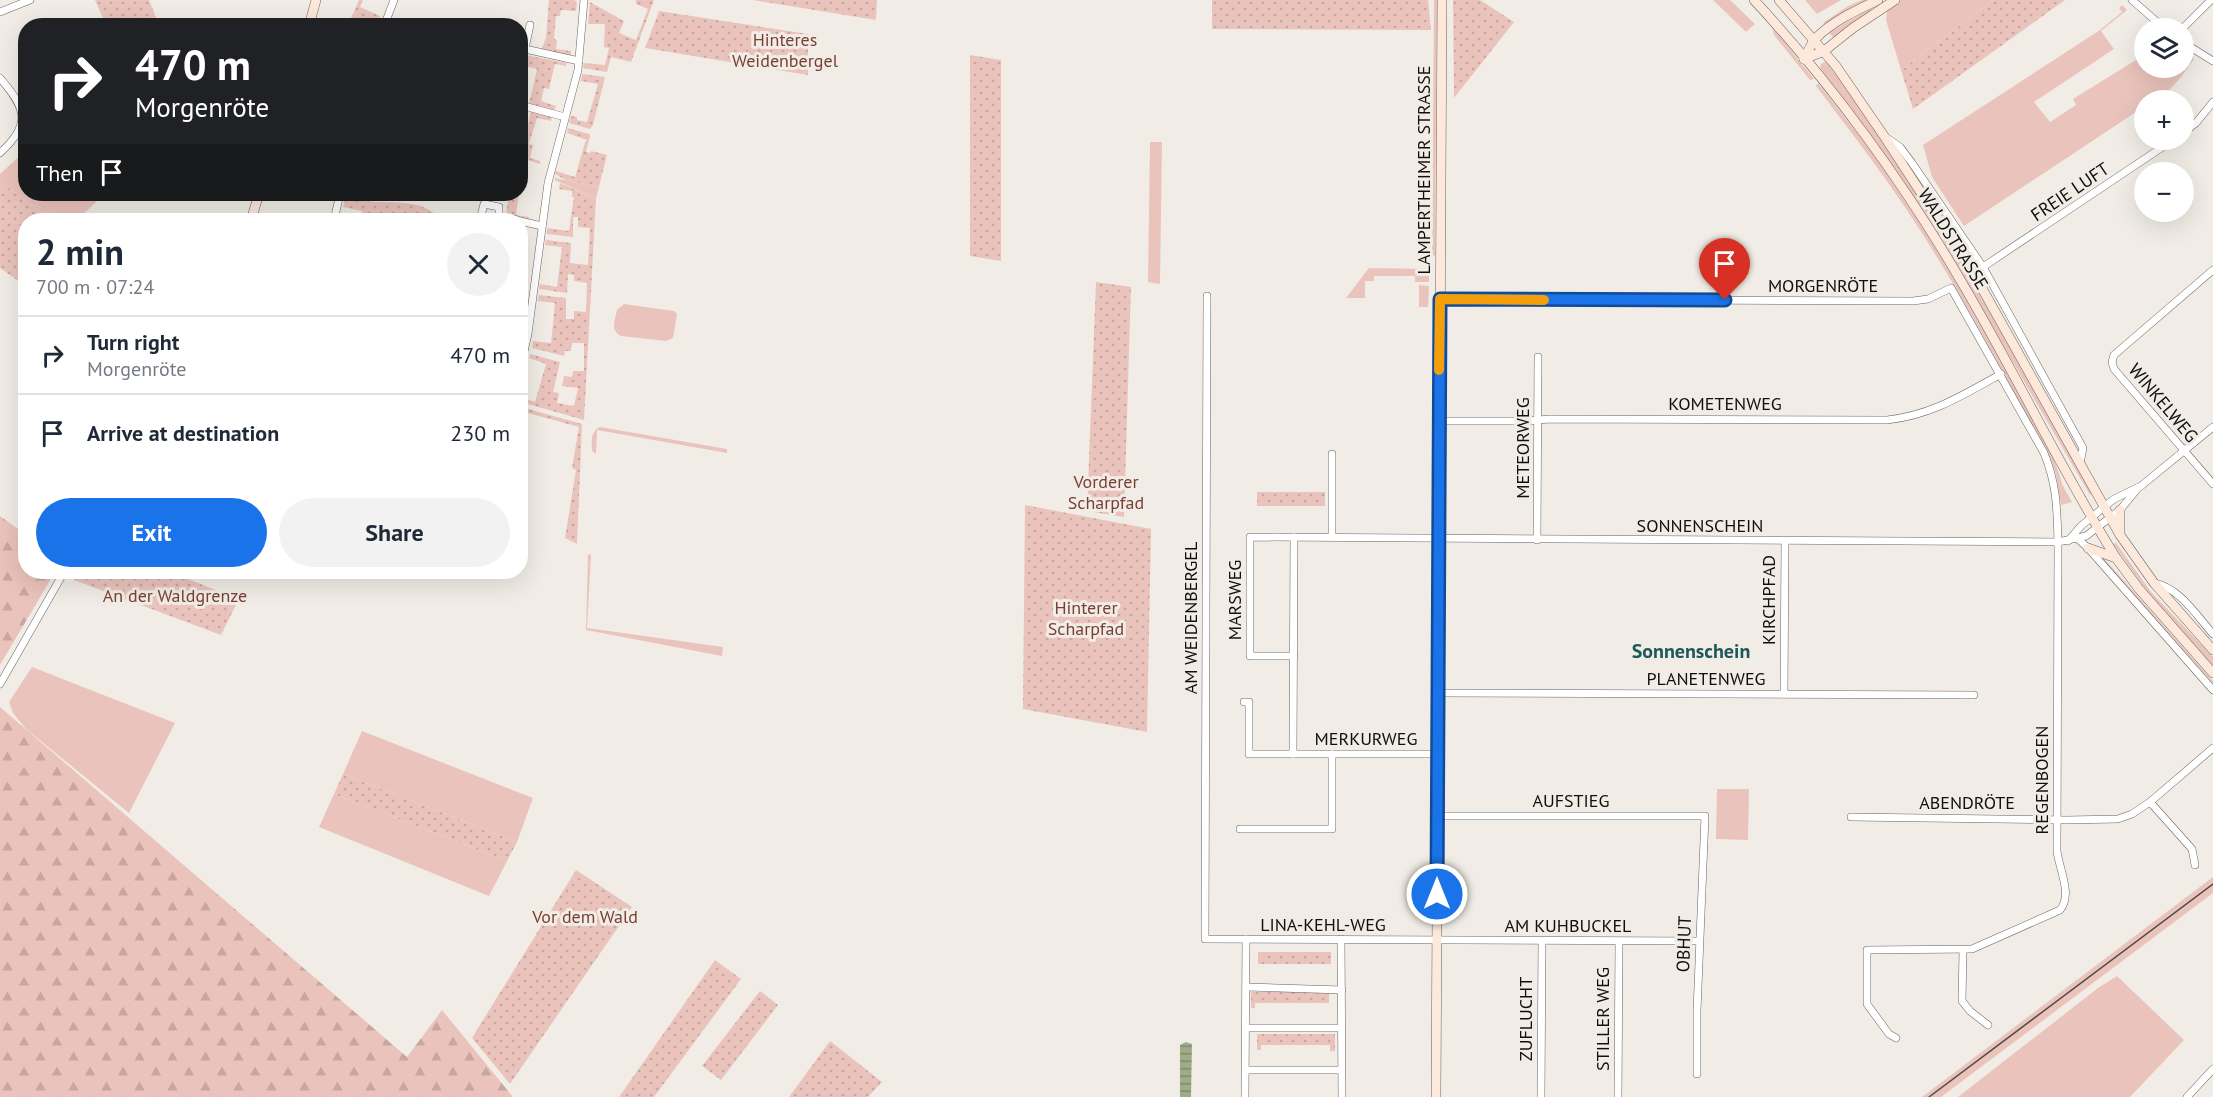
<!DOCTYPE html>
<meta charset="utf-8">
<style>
:root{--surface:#fff;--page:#f2f2f3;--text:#1f2937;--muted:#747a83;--line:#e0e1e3;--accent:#1a73e8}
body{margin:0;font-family:"PT Sans",sans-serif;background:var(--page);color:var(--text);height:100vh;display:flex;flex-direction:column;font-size:22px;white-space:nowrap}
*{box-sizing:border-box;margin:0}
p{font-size:20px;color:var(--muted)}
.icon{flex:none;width:33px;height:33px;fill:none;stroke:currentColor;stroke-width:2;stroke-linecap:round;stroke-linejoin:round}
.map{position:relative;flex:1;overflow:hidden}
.sheet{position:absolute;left:18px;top:213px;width:510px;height:366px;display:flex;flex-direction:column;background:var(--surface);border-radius:24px;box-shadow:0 6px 24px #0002}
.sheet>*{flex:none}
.guide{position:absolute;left:18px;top:18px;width:510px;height:183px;border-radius:24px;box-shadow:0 6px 24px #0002;background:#202124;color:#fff;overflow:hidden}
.buttons{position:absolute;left:2134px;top:18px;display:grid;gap:12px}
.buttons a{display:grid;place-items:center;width:60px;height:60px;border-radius:50%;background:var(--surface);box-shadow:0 6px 24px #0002;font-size:30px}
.pin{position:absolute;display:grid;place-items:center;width:51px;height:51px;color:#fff;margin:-62px -26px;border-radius:50% 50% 50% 0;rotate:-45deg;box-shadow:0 0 6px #0007}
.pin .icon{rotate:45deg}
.me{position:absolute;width:66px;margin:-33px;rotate:0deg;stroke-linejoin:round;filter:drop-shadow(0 0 4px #0008)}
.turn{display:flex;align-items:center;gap:21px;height:126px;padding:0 18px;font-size:27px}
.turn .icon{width:78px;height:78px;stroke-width:2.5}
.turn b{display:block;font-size:42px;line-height:51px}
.then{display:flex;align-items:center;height:57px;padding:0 18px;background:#0003;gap:12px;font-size:22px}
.round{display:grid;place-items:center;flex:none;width:63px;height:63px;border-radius:32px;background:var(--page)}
.head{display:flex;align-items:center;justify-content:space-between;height:102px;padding:0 18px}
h1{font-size:36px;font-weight:700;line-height:45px}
.button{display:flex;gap:12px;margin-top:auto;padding:12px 18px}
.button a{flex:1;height:69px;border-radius:36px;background:var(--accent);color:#fff;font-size:24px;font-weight:700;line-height:69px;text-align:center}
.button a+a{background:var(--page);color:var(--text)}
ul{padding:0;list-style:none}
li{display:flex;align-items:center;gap:18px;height:78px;padding:0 18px;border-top:2px solid var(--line)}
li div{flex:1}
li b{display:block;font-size:22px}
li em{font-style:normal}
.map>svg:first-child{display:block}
.grass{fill:#eac4bc}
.forest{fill:url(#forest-firs)}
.park{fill:url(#park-dots)}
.water{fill:url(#water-rules)}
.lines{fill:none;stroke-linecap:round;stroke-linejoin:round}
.street-casing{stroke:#67645e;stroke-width:8}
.secondary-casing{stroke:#67645e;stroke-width:10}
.street{stroke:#fff;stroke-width:7}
.secondary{stroke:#fce9dc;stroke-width:9}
.tram{stroke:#4f4d49;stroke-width:1.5}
.route-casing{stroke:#114b97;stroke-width:15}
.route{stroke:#1a73e8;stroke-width:10}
.slow{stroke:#f59e0b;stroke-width:10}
.labels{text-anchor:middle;stroke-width:6;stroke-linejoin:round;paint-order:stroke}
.park-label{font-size:18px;fill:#793f33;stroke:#f1ede6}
.street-label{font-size:18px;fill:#110f0d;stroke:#f1ede6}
.neighbourhood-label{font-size:20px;font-weight:bold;fill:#1c5858;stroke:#f1ede6}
</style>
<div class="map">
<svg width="2213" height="1097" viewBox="0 0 2213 1097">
<defs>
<pattern id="forest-firs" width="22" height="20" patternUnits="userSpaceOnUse" patternTransform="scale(1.5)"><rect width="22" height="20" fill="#eac4bc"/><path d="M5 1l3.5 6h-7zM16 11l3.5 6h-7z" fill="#c8a7a0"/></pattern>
<pattern id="park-dots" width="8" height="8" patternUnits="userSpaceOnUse" patternTransform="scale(1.5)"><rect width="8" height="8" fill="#eac4bc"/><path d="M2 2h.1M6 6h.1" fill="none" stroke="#c8a7a0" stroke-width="1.8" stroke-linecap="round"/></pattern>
<pattern id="water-rules" width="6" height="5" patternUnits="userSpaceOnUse" patternTransform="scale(1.5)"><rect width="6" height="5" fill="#9eac88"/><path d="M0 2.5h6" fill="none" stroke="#7f8a6e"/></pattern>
</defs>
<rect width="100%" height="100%" fill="#f1ede6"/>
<g class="grass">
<polygon points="1434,0 1437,0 1435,256 1432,255"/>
<polygon points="1713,0 1730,0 1755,24 1746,32"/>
<polygon points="1805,0 1841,0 1817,14"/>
<polygon points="1862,0 1867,0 1851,8 1823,25 1824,22 1848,6"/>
<polygon points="1901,0 1994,0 1901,70 1886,20 1887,11"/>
<path d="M2122,5L2127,10L2101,31L2114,49L2034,102L2050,122L2076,105L2073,99L2144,55L2145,68H2184V52L2194,59C2182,75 2168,100 2145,100V106L1964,226L1932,177L1923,145L2100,30L2122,12L2119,8Z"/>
<polygon points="1870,8 1872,11 1835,39 1829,33"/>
<polygon points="1772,27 1814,79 1810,80 1774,35"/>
<path d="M1826,61C1929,195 2009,346 2092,494L2090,495L1939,235L1894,168L1820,68L1821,64Z"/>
<path d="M1818,83L1872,152L1928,235L1975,314L2053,456L2063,486L2072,502L2061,505L2056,474L2050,457C2009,383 1970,309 1925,238C1892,185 1854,136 1816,86Z"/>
<polygon points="1150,142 1162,142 1160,284 1148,282"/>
<polygon points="25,151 26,194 88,194 96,202 79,218 72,214 66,220 52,220 0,182 0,174"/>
<polygon points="555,178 599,187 596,199 555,180"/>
<polygon points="1369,268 1429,269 1429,282 1415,282 1415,276 1374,276 1374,281 1365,281 1365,298 1346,298"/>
<polygon points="1419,285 1429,286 1428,307 1419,307"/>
<path d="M624,304L674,311L677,314L673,338L666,341L621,336C610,331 615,320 617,310Z"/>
<path d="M600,427L727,449V453L597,430L596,454L592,451C592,441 590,432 600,427Z"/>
<polygon points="2116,543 2151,592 2213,657 2213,666 2149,594 2113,544"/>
<polygon points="588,554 591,555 587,628 723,647 722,656 586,630"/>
<polygon points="2102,556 2213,681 2213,684 2100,557"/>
<polygon points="32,667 175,723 129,813 26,729 13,713 9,702"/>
<polygon points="362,731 533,798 517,842 343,774"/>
<polygon points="1717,789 1749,789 1748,840 1716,839"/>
<polygon points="334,794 507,861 489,896 319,827"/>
<polygon points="2213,877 2213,893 1941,1097 1922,1097"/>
<polygon points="2117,976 2184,1040 2130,1097 1958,1097 2098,988"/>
</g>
<g class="forest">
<polygon points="0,516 25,534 26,572 55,572 0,665"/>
<polygon points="0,707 407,1057 442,1010 513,1097 0,1097"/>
</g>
<g class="park">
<polygon points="95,0 149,0 159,25 106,25"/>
<polygon points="359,0 363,0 360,7 380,16 377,25 348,25"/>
<polygon points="549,0 574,0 577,2 576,11 561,10 560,16 556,16 554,39 557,40 556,49 571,51 571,56 541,50 546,38"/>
<polygon points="636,0 654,0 631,62 611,57 607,72 583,68 584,63 605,65 609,48 604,47 605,24 588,24 590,2 624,21 619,33 636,40 648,9 636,4"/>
<polygon points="753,0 877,0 876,20"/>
<polygon points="1212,0 1428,0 1431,30 1212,29"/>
<polygon points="1453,0 1480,0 1514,22 1454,98"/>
<polygon points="1994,0 2065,0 1913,109 1901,70"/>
<polygon points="659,11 808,34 808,75 645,48"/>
<polygon points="521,54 566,63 566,66 555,64 549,89 544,88 541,101 556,106 554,111 529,104 537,69 521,65"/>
<polygon points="970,55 1001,60 1001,261 970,256"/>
<polygon points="582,74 605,77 593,125 590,129 569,123 571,116 577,117 577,120 587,122 598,84 581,81"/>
<polygon points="531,110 552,116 551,121 537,118 529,144 533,145 530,158 540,161 540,164 521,158"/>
<polygon points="568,128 589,134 590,136 586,152 590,153 591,151 607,155 599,187 566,180 555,174 556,171 575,177 585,143 587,140 567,133"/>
<polygon points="0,182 52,220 26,220 25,271 17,280 0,268"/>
<polygon points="560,183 596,199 584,420 521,402 521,397 535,402 546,364 529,358 530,354 560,362 553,392 559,393 557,403 574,406 578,388 562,386 564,376 572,377 573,371 584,371 584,343 572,343 571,351 565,351 564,356 532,348 533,341 551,343 555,303 538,301 539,295 566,298 566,319 574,319 574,311 586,312 587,283 574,281 574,275 568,274 567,293 539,289 540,284 557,287 562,247 545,245 546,240 571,243 570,263 588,265 590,228 578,227 578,217 573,217 573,237 547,234 547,228 569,231 574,197 572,197 572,191 559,189"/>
<polygon points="509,194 519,194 516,215 529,217 529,220 506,215"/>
<path d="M346,196C352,197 358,199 365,201C387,204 418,198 436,215L435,220H387L366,216L365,220H357L358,216L361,217L362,211L343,207Z"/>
<polygon points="1096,282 1131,287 1124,517 1087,511"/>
<polygon points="521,407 582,424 577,544 565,538 576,470 572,468 579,427 528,413 521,414"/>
<rect x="1257" y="492" width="68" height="14"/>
<polygon points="1025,505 1151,529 1147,732 1023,709"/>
<polygon points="80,572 170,572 239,599 221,635 74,580"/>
<polygon points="343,774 517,842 507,861 334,794"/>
<polygon points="576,870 632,907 510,1084 472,1038"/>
<rect x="1258" y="952" width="73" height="12"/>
<polygon points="715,960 741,979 654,1097 619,1097"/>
<polygon points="760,991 778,1005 721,1080 702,1066"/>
<polygon points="1251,992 1329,992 1329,1003 1255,1003 1255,1008 1251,1008"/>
<polygon points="1257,1034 1335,1034 1335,1051 1330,1051 1330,1045 1261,1045 1261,1050 1257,1050"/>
<polygon points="830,1041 882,1082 868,1097 789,1097"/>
</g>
<polygon class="water" points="1186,1042 1192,1044 1191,1097 1180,1097 1180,1045"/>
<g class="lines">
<g class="street-casing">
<g id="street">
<polyline points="2132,0 2164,28"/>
<polyline points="0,12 30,0"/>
<polyline points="530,25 525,49 579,61"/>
<polyline points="384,26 394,0"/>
<polyline points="2183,28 2211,0"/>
<polyline points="2184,43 2213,61"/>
<path d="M0,78C26,108 32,124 0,153"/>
<polyline points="520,97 524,98 524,106 520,116"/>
<polyline points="524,106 565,117"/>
<polyline points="2184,132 2196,123 2213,102"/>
<polyline points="1887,138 1900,147 1912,163 1983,267 2083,448 2080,463"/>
<polyline points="500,217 518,220"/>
<polyline points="334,220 340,194"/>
<polyline points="480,220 484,204 499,207 499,220"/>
<polyline points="520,221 542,226"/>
<polyline points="1983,267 2173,140"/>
<polyline points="2213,270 2114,355 2112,362 2114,369 2213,484"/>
<polyline points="1207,296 1205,939 1699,941"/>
<path d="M1440,299L1913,301L1928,299L1951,288L2044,453C2057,485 2057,508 2058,542L2057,851C2059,869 2073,895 2060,910L1972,949L1867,950V1004L1889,1034L1896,1038"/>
<polyline points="520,369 528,334 548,183 578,70 584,0"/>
<path d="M1439,421H1526L1550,419L1887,420C1932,415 1963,395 2001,374"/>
<polyline points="1332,454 1332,537"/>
<polyline points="2078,539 2088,548 2213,690"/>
<polyline points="1537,540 1538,357"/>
<polyline points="2068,541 2081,526 2104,507 2114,499 2141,486 2213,427"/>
<path d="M2154,583C2180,588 2196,615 2213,634"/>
<polyline points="1294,656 1250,656 1250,537 2058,542 2086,536 2120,510 2138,488"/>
<polyline points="0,684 64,572"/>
<polyline points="1438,693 1974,695"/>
<polyline points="1784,694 1785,542"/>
<polyline points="1244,702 1249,702 1249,754 1438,754"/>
<polyline points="1293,754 1294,537"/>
<polyline points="2150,802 2192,849 2195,865"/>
<polyline points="1437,816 1705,816 1697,1011 1697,1074"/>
<polyline points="1851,817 2067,820 2118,819 2132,814 2150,802 2213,748"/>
<polyline points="1240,829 1332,829 1332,754"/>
<polyline points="1341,939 1342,1097"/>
<polyline points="1963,950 1962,1001 1970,1011 1988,1025"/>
<polyline points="1246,987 1342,990"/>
<polyline points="1246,1028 1341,1028"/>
<polyline points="1246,1070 1341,1070"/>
<polyline points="1245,1097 1246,939"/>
<polyline points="1541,1097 1542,941"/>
<polyline points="1618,1097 1619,941"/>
<polyline points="2187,1097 2213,1069"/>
</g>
</g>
<g class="secondary-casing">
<g id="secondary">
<path d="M1754,0C1831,83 1904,183 1961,281C2015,372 2060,468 2116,558L2139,589L2213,673"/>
<polyline points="1779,0 1836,66 1884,136 1974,274 2120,535 2154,583 2213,650"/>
<polyline points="309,26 316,0"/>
<polyline points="1804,59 1824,51 1853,28 1895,0"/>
<path d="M1804,59C1808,52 1811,43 1816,38C1833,21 1857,10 1878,0"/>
<polyline points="251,220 259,194"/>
<polyline points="2120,510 2120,533"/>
<polyline points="2088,548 2116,558"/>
<polyline points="1436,1097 1442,0"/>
</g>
</g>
<use href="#street" class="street"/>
<use href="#secondary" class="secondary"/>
<polyline class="tram" points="1929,1097 2213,884"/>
</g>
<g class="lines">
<g class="route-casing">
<polyline id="route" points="1437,894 1440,299 1725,300"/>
</g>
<use href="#route" class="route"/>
<polyline class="slow" points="1439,370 1440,299 1544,300"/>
</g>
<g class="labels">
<g class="park-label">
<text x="785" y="46">Hinteres<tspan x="785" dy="21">Weidenbergel</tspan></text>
<text x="1106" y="488">Vorderer<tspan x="1106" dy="21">Scharpfad</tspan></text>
<text x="175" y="602">An der Waldgrenze</text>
<text x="1086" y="614">Hinterer<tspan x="1086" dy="21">Scharpfad</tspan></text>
<text x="585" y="923">Vor dem Wald</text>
</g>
<g class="street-label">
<text transform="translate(1424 170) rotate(-90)" y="6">LAMPERTHEIMER STRASSE</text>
<text transform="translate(2070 192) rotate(-34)" y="6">FREIE LUFT</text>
<text transform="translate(1953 239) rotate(58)" y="6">WALDSTRASSE</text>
<text x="1823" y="292">MORGENRÖTE</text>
<text transform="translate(2163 403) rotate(50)" y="6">WINKELWEG</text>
<text x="1725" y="410">KOMETENWEG</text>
<text transform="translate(1523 448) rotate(-90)" y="6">METEORWEG</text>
<text x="1700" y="532">SONNENSCHEIN</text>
<text transform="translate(1235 600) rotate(-90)" y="6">MARSWEG</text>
<text transform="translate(1769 600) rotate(-90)" y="6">KIRCHPFAD</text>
<text transform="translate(1191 618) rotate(-90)" y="6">AM WEIDENBERGEL</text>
<text x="1706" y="685">PLANETENWEG</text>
<text x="1366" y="745">MERKURWEG</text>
<text transform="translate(2042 780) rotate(-90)" y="6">REGENBOGEN</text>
<text x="1571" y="807">AUFSTIEG</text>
<text x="1967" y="809">ABENDRÖTE</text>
<text x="1323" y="931">LINA-KEHL-WEG</text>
<text x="1568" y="932">AM KUHBUCKEL</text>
<text transform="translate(1684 944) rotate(-88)" y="6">OBHUT</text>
<text transform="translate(1526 1019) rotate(-90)" y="6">ZUFLUCHT</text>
<text transform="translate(1603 1019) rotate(-90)" y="6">STILLER WEG</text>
</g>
<g class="neighbourhood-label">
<text x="1691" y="658">Sonnenschein</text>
</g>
</g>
</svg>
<div class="buttons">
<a><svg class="icon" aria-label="layers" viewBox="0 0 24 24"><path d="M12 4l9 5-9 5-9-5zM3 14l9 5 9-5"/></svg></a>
<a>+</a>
<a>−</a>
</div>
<div class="pin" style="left:1725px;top:300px;background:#d93025"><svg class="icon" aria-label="arrive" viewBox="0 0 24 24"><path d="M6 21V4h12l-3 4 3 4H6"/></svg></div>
<svg class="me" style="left:1437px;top:894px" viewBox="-20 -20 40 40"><circle r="17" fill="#1a73e8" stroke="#fff" stroke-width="3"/><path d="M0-11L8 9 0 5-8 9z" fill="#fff"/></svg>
<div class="guide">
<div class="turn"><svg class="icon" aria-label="right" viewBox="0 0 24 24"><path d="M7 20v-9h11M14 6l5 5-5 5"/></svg><div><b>470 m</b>Morgenröte</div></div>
<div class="then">Then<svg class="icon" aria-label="arrive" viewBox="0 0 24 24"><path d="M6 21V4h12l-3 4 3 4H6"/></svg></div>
</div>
<section class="sheet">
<div class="head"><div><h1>2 min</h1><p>700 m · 07:24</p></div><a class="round"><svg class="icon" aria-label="close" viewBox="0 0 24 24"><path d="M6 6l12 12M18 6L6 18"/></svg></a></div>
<ul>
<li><svg class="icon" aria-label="right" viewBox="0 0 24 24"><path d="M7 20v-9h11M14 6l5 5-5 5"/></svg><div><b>Turn right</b><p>Morgenröte</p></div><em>470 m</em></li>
<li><svg class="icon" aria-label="arrive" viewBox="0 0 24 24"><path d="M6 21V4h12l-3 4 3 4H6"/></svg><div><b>Arrive at destination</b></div><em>230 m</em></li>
</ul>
<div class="button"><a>Exit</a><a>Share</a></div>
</section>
</div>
